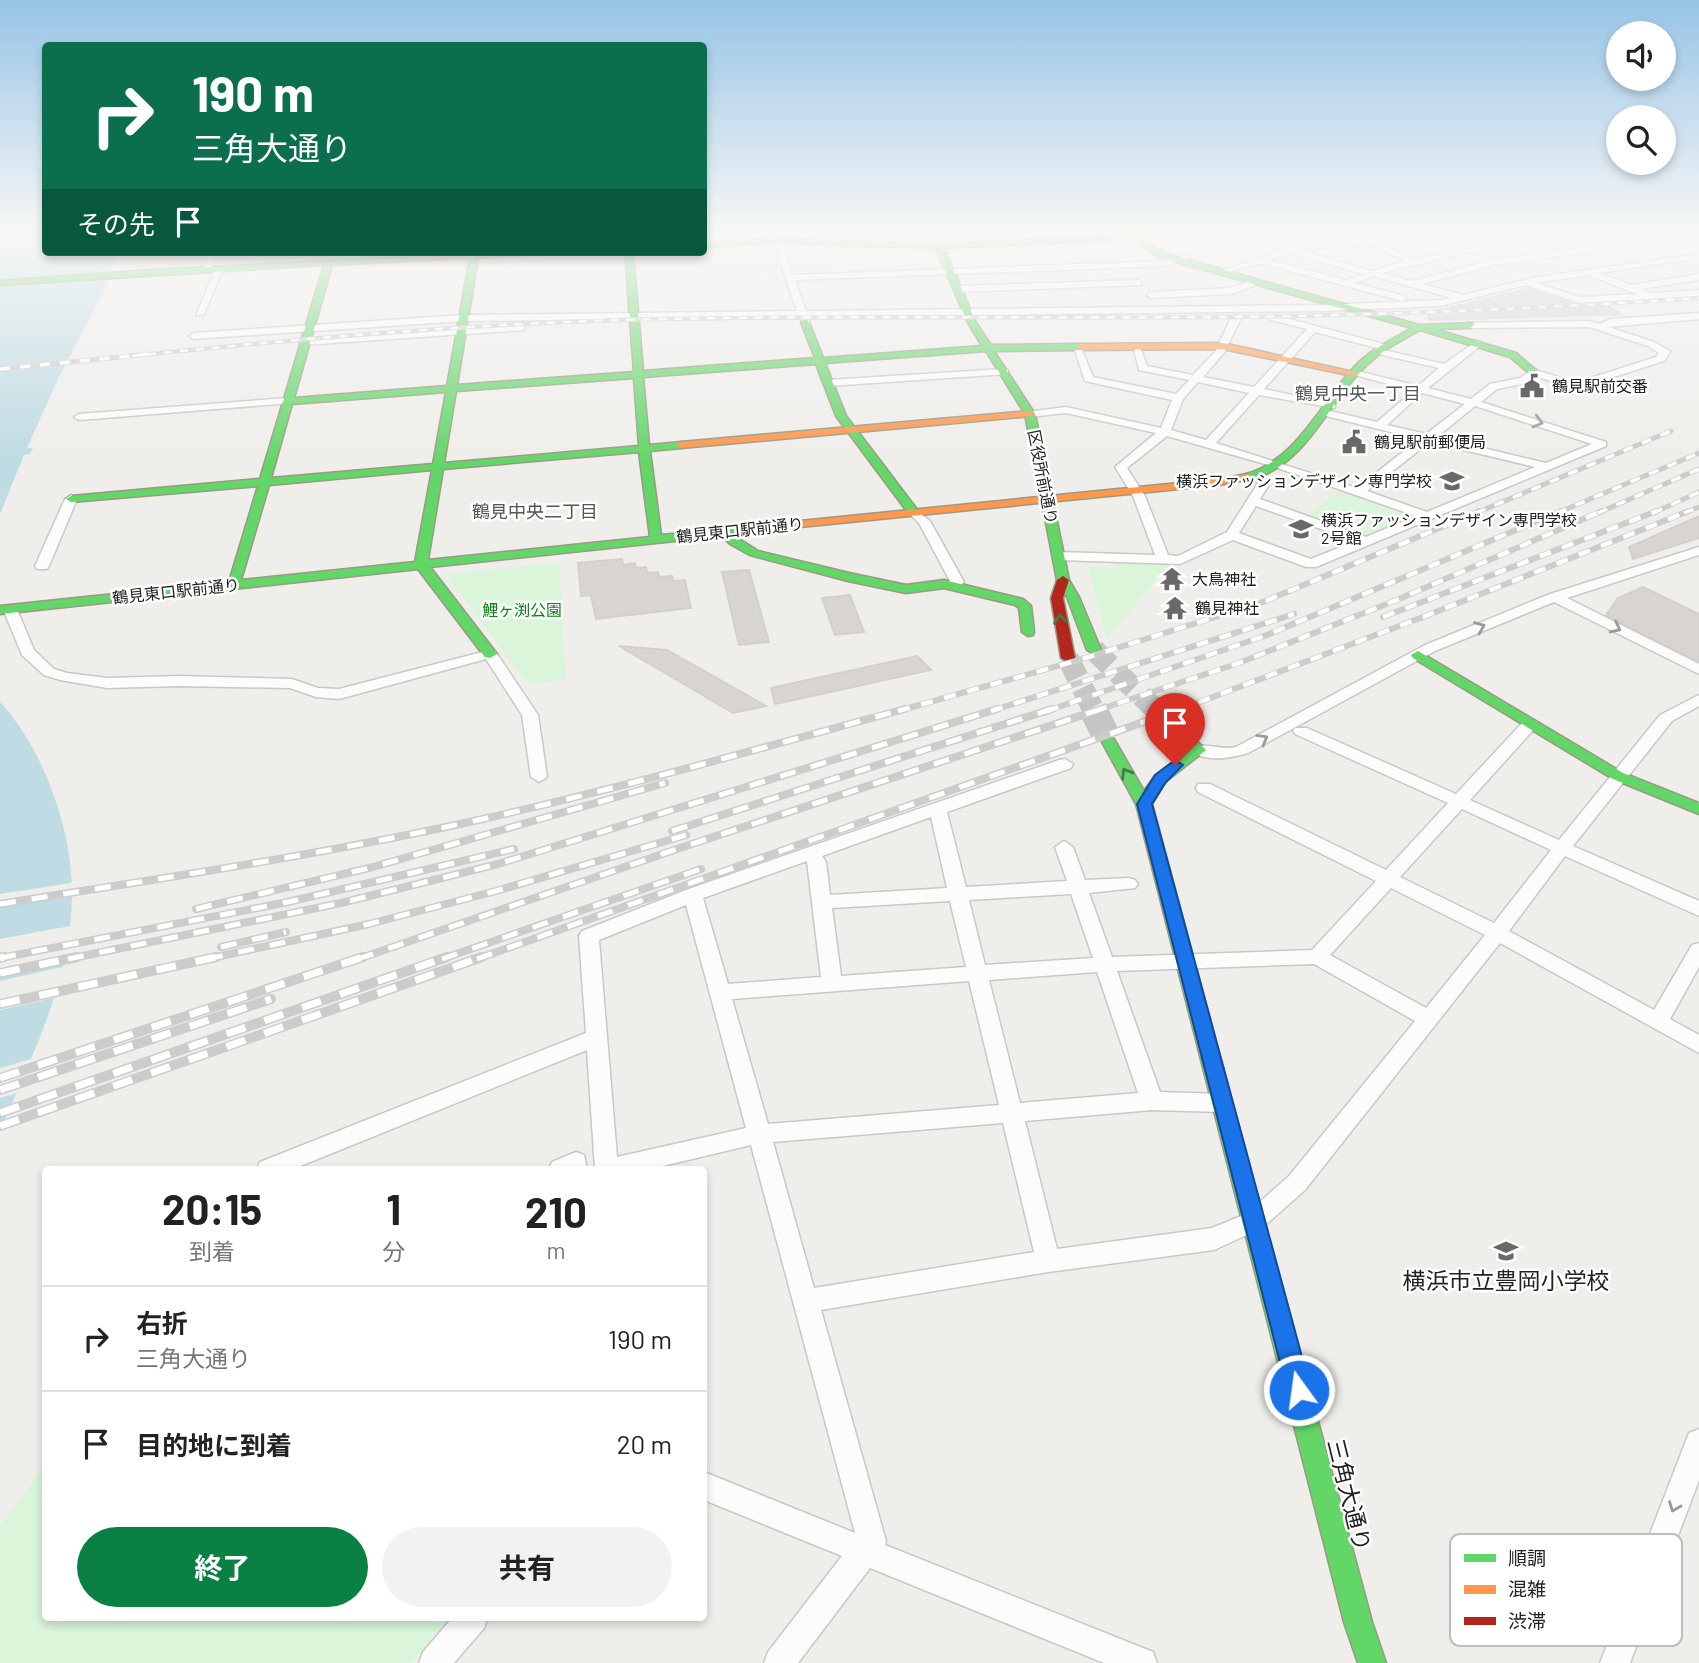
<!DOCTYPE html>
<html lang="ja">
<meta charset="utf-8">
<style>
:root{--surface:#fff;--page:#f2f2f2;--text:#222;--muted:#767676;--line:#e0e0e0;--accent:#0b8043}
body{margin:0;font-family:Barlow,"Noto Sans JP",sans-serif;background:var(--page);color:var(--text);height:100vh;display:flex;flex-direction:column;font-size:26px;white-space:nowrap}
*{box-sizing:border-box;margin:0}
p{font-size:23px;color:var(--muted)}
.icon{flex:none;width:38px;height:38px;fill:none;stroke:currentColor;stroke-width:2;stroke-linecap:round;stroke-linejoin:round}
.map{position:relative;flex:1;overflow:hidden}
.details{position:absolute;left:42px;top:1166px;width:665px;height:455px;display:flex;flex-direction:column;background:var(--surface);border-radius:7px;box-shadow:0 4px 10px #0003}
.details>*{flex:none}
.hud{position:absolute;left:42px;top:42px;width:665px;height:214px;border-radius:7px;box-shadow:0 4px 10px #0003;background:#0b6e4f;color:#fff;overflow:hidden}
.fabs{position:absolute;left:1606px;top:21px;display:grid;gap:14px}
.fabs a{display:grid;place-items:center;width:70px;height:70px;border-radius:50%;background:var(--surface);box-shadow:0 4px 10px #0003;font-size:35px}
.pin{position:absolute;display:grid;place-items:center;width:60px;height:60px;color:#fff;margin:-72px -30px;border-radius:50% 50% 50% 0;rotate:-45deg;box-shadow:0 0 7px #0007}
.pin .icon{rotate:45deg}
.me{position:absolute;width:77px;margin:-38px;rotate:346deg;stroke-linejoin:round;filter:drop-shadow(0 0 5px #0008)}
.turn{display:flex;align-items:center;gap:24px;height:147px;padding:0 35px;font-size:32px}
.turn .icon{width:91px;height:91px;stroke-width:2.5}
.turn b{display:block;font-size:49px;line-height:60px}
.then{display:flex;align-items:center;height:66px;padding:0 35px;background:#0003;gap:14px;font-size:26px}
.eta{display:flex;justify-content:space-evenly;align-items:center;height:119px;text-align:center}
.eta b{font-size:42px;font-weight:700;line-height:49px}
.cta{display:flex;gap:14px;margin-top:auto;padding:14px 35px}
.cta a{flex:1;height:80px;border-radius:42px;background:var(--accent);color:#fff;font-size:28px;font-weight:700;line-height:80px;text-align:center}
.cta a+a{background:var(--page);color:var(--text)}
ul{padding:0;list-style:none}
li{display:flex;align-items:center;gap:21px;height:105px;padding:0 35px;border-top:2px solid var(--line)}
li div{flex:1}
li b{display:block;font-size:26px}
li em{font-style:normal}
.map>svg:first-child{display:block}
.park{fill:#daf5da}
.water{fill:#bfdbe3}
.pier{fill:#f0eeeb}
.building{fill:#d7d4d2;stroke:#d3d0cc;stroke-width:2}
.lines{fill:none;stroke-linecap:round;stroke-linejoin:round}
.primary-tunnel-far1{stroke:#c7c5c3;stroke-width:22;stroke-dasharray:22 11;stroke-linecap:butt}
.primary-tunnel{stroke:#c7c5c3;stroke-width:28;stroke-dasharray:28 14;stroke-linecap:butt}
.street-casing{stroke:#c9c8c7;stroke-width:3}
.fast-casing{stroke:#999a82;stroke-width:3}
.slow-casing{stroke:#999a82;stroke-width:3}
.jam-casing{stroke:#999a82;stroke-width:3}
.street{fill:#fdfcfc;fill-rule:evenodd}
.fast{fill:#63d668;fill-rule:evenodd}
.slow{fill:#ff974d;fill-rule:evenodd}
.jam{fill:#b3261e;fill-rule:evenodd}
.rail-far4-casing{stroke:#ccc;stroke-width:4.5}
.rail-far3-casing{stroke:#ccc;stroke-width:5}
.rail-far2-casing{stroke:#ccc;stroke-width:6}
.rail-far1-casing{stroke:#ccc;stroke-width:8}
.rail-casing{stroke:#ccc;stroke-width:10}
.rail-far4{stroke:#fff;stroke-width:2.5;stroke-dasharray:8;stroke-linecap:butt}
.rail-far3{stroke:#fff;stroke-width:3.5;stroke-dasharray:10;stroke-linecap:butt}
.rail-far2{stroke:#fff;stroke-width:4.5;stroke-dasharray:12;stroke-linecap:butt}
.rail-far1{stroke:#fff;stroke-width:5;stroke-dasharray:16;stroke-linecap:butt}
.rail{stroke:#fff;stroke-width:7;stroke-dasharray:20;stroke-linecap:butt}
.oneway{stroke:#9a9a9a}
.oneway2{stroke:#427c45}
.route{fill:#1a73e8;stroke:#114b97;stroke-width:2}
.labels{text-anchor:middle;stroke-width:5;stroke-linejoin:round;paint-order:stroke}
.far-poi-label{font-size:16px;fill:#222;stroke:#fff;text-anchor:start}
.far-street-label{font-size:16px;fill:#222;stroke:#fff}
.far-park-label{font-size:16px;fill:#0c8416;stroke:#fff}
.far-neighbourhood-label{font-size:18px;fill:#555;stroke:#fff}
.near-poi-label{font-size:23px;fill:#222;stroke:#fff}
.near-street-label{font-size:23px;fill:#222;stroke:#fff}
.key{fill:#fff;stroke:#bdbdbd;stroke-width:2}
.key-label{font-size:19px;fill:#222}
</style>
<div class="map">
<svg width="1699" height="1663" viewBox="0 0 1699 1663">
<rect width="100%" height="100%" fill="#f0eeeb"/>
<g class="park">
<polygon points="1342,489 1416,514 1364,538 1304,517"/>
<polygon points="1113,560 1171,562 1107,638 1088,567 1115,568"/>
<polygon points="559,563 566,679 528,685 446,574"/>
<polygon points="45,1465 46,1617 451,1617 412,1663 0,1663 0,1526"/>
</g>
<g class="water">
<polygon points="0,229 45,229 46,252 116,252 106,288 58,379 27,448 33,448 30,454 24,455 0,514"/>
<path d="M0,702C25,729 43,764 55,799C99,924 49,1017 0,1130Z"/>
</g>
<g class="pier">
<polygon points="77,882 77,896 0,907 0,894"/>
<polygon points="75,925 68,962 0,976 0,939"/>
<polygon points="67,966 58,997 0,1010 0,981"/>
<polygon points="35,1058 21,1092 0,1098 0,1068"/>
</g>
<g class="building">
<polygon points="1527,289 1578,305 1604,304 1621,314 1429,320 1428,313"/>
<polygon points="1699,516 1699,538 1633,559 1629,547"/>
<polygon points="622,559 623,565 635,563 636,568 646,567 647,573 658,572 659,577 672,576 673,581 685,580 691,608 596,619 591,595 581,596 578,563"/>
<polygon points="749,570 769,642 739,645 722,572"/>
<polygon points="1643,587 1699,614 1699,661 1606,615 1618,598"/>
<polygon points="850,595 864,632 835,635 822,598"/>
<polygon points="619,646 667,650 766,706 733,713"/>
<polygon points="917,656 931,670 775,704 771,688"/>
</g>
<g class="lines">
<g class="primary-tunnel-far1">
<polyline points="1094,650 1157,711"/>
<polyline points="1068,658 1094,711"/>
</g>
<g class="primary-tunnel">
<polyline points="1093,709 1109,742"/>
<polyline points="1155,709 1167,720"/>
</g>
<g class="street-casing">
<g id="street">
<path d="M769,229H777L793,275L1165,261L1187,255L1191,257L1165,266L795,280L806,311L1323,305L1440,300L1452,298L1373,276L1355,283L1405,296L1406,298L1402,301L1260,263L1220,275V271L1281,251L1239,229H1250L1288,248L1356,240L1331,229H1343L1368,239L1483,229H1520L1377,243L1415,259L1495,244L1587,234L1591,236L1465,253L1382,273L1412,281L1494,260L1670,236L1673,240L1494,265L1422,284L1463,295L1537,277L1699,254V258L1599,273L1631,285L1699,274V280L1640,289L1651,293L1699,290V296L1579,303L1525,285L1440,306L1323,311L808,317L810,322L805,325L799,317L464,321L194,339L189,336L194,333L464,315L797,311ZM1366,244L1406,261L1372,271L1297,250ZM1289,253L1364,274L1346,280L1269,260ZM1588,275L1637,294L1580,297L1536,283Z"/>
<polygon points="210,252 218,252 211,269 207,272 203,269"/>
<polygon points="216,267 223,269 204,314 196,316"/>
<polygon points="1255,279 1258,284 1232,294 1151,298 1147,295 1151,292 1231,288"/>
<polygon points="1139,280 1142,285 957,292 953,289 957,286"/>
<path d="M1699,313V319L1608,327L1654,342L1668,350L1670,352L1664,361L1582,387L1563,385L1535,376L1527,383L1497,389L1481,402L1606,442V446L1316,567H1306L1233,540L1180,564L1059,560L1052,556L1059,552L1155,555L1133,496L1115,467L1156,433L1066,413L1030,417L1025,414L1026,412L1066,407L1161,428L1172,400L1085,381L1073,345L1081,347L1093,377L1176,394L1189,380L1139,370L1133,345H1139L1147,366L1193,375L1215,352L1231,318L1236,315L1241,318L1224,353L1203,377L1254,387L1307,329L1271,320L1269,318L1274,315L1387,345L1389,347L1384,350L1444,364L1477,341L1480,342V346L1428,388L1471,399L1490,384L1520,378L1533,369L1564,379L1581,381L1656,357L1659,353L1648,346L1589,327L1470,328L1465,325L1467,323L1590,321L1599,324L1611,319ZM1315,332L1377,348L1372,351L1374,353L1439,368L1418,386L1353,370L1348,373L1413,391L1377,422L1326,410L1321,413L1322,415L1419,439L1357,488L1216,443L1259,395L1335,408V404L1264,389ZM1198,382L1249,393L1206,440L1171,430L1183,399ZM1422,393L1465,404L1426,434L1387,425ZM1475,406L1592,444L1546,463L1437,437ZM1167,436L1272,466L1416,516L1366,537L1260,499L1270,483L1257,471L1251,475L1258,483L1227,532L1178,556L1168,555L1145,496L1127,468ZM1430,442L1535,467L1427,512L1367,491ZM1256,506L1355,541L1311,559L1239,533Z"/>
<polygon points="521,325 524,326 524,330 304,345 299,342 304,339"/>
<polygon points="1004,369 1008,370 1008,374 828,386 823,383 828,380"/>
<polygon points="288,398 292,399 292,403 79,420 74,417 79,414"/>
<polygon points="71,495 77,499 49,566 47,569 37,569 35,566 65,499"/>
<polygon points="913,508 930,521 964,582 958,589 948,589 946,586 950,581 919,523 907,512"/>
<path d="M1699,547V555L1567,598L1699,664V674L1554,602L1435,651L1248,753C1231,758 1204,763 1191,750C1202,740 1222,751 1236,747L1425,645L1550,594Z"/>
<polygon points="10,605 17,609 34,650 54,669 67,673 107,678 179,676 292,679 318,688 339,689 490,650 495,651 538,715 547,777 539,782 531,777 522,715 486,659 339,699 316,697 290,688 179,686 107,688 60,680 44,675 22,655 3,609"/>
<path d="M1699,695V706L1672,721L1573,846L1699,901V916L1565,856L1509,931L1654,1010L1692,945L1699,943V967L1670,1019L1699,1035V1053L1500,943L1305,1190L1262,1228L1214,1250L1048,1272L821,1310L886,1541L885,1545L1153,1652L1157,1663H1104L870,1568L798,1663H764L768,1652L842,1556L704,1500V1472L855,1533L751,1145L650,1169H595L587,1050L293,1169H257L260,1162L586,1033L579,936L582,931L686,890L1059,760L1065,759L1073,764L1071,768L947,812L966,887L1067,881L1055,847L1064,841L1073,847L1085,880L1129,878L1135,880L1138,884L1135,888L1089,893L1112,957L1312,950L1376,881L1198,792L1196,788L1198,784H1210L1386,870L1448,803L1295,734L1293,731L1295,728H1307L1456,794L1524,721H1536L1538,724L1536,727L1470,800L1559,840L1660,715ZM1462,809L1551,850L1494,923L1400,877ZM931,817L947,888L830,895L826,862L822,856ZM807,861L821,977L728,984L703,898ZM1391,888L1485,935L1426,1008L1330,955ZM1071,894L1093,958L985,965L969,900ZM950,901L966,967L841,976L832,908ZM686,905L746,1128L617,1157L599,940ZM1314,964L1415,1021L1289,1176L1246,1214L1212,1228L1057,1249L1025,1121L1152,1110L1221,1112L1229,1109L1232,1103L1229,1097L1221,1094L1160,1092L1117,971ZM1097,972L1138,1093L1020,1103L989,980ZM969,981L999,1105L768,1124L732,999ZM1003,1123L1034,1252L814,1288L773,1142Z"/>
<polygon points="576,1152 584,1155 587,1169 549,1169 552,1162"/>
<polygon points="1699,1429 1699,1480 1630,1663 1600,1663 1689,1433"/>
<polygon points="453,1617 488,1617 484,1628 454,1663 419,1663 423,1652"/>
</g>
</g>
<g class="fast-casing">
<g id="fast">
<path d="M1125,229H1133L1139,235L1246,229L1144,239L1157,249L1171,255L1419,325L1473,323L1474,325L1470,328L1434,329L1516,353L1538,372L1530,374L1510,357L1420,330C1399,342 1378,352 1362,370C1325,407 1304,469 1247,480L1242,477L1243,475C1296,462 1320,404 1354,367C1370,350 1391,340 1412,328L1165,259L1151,253L1136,239L944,248L975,321L991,345L1080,344L1084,347L1080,350L994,351L1035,414L1069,580L1079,597L1101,650L1099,653L1094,654L1087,650L1067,597L1057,580L1025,414L986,351L825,363L846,416L919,512L913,515L909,514L836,416L816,364L643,377L649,445L681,442L686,445L681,448L650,451L661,535L794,523V527L790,528L733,535L758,551L849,573L906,585L944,580L1023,599L1031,606L1034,632L1033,635L1028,636L1022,632L1019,608L1015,605L944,588L906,593L848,581L750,555L730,544L722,536L430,567L497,654L490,658L485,657L418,569L0,614V606L229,582L258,486L71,502L66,499L71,496L260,479L324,265L0,285V281L150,270L428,256L425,260L332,265L294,398L447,386L471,252H479L457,385L634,372L625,252H633L643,371L815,358L801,322L805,319L809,322L823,358L982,346L967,321L936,248L775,243L704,247V243L796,238L799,240L935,244L931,236L935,234L942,244L1131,235ZM634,378L639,446L444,463L456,391ZM446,392L433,464L271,478L292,404ZM639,452L650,537L428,560L443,469ZM432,470L415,562L241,580L269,485Z"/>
<polygon points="1418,651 1623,773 1699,803 1699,814 1613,779 1413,658 1411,655"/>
<polygon points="1167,716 1172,717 1206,750 1165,782 1152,804 1372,1622 1386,1663 1358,1663 1344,1622 1136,804 1102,742 1109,738 1114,739 1144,791 1155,776 1190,750 1160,720"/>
</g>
</g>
<g class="slow-casing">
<g id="slow">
<polygon points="506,252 558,252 554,254 425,260 421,258 425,256"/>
<polygon points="1223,343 1358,373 1353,376 1223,349 1080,350 1076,347 1080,344"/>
<polygon points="1030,411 1033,412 1033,416 681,448 676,445 681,442"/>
<polygon points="1247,474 1252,477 1251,479 1219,485 790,528 784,525 790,522 1219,479"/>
</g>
</g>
<g class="jam-casing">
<polygon id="jam" points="1063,576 1069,580 1063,598 1075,658 1068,662 1061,658 1051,598 1057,580"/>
</g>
<use href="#street" class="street"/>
<use href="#fast" class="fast"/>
<use href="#slow" class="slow"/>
<use href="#jam" class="jam"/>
<g class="rail-far4-casing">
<path id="rail-far4" d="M132,356C294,339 457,325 620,320C845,314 1072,320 1297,316C1432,313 1565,307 1699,298"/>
</g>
<g class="rail-far3-casing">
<g id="rail-far3">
<polyline points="0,369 149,354"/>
<polyline points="1476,513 1671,431"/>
<polyline points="1557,513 1699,453"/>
<polyline points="1598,513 1699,469"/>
<polyline points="1653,513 1699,492"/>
<polyline points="1684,513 1699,507"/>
</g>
</g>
<g class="rail-far2-casing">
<g id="rail-far2">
<polyline points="1383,617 1657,511"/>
<polyline points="898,711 1079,660 1263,602 1480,511"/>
<polyline points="991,711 1294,614"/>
<polyline points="1047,711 1267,635 1561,511"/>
<polyline points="1095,711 1239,663 1399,599 1602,511"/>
<polyline points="1176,711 1428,615 1689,511"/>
</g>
</g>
<g class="rail-far1-casing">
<g id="rail-far1">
<polyline points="672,831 1052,709"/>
<path d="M0,904C157,879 314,856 469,822C616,790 760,748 905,709"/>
<polyline points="196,909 373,867 665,783"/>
<polyline points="221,947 286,932"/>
<polyline points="0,958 288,902 514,849"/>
<polyline points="68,959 341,903 498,864 997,709"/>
<polyline points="207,959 369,924 496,891 686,835"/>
<polyline points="358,959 677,849 1101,709"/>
<polyline points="442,959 701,869"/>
<polyline points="477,959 1180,709"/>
</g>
</g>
<g class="rail-casing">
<g id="rail">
<polyline points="0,958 4,957"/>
<polyline points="0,973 77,957"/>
<polyline points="0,1004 216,957"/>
<polyline points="0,1078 363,957"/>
<polyline points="0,1090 271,999"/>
<polyline points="0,1113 447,957"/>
<polyline points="0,1126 482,957"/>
</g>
</g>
<use href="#rail-far4" class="rail-far4"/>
<use href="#rail-far3" class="rail-far3"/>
<use href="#rail-far2" class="rail-far2"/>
<use href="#rail-far1" class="rail-far1"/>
<use href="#rail" class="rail"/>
</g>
<defs><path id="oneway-chevron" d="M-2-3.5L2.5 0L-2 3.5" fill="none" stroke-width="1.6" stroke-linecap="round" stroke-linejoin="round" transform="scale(1.75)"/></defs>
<g class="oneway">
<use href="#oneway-chevron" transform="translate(1538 422) rotate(16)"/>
<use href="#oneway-chevron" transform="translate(1480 627) rotate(-22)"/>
<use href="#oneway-chevron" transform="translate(1616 628) rotate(27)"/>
<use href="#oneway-chevron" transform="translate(1263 739) rotate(-30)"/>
<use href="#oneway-chevron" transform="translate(1674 1507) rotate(111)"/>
</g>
<g class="oneway2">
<use href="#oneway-chevron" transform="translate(1060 619) rotate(-99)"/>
<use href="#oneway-chevron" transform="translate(1126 773) rotate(-121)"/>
</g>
<linearGradient id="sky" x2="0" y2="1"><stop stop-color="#97c4e6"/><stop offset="0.5" stop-color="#f8f7f6"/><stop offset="1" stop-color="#f8f7f6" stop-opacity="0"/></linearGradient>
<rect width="1699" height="462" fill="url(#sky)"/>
<polygon class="route" points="1175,760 1183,765 1166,782 1152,804 1311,1390 1308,1398 1299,1402 1291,1398 1287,1390 1137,804 1155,775"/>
<defs>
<g id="civic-bare" transform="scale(1.89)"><path d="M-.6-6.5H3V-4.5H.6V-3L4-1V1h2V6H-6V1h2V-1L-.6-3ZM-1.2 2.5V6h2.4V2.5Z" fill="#6a6968" stroke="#fff" stroke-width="2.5" paint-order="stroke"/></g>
<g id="university-bare" transform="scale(1.89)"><path d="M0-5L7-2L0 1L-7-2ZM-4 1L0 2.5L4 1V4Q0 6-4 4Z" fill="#6a6968" stroke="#fff" stroke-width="2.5" paint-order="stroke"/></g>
<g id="temple-bare" transform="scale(1.89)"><path d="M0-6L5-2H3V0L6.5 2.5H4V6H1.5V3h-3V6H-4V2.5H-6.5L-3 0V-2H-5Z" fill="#6a6968" stroke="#fff" stroke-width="2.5" paint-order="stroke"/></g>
<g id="school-bare" transform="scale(1.89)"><path d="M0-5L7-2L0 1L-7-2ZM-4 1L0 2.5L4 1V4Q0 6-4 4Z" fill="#6a6968" stroke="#fff" stroke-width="2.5" paint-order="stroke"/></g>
</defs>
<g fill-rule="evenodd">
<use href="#civic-bare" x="1532" y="386"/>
<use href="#civic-bare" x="1354" y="442"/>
<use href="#university-bare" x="1452" y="481"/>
<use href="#university-bare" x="1301" y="529"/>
<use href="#temple-bare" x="1172" y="579"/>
<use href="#temple-bare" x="1175" y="608"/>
<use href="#school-bare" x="1506" y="1251"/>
</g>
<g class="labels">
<g class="far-poi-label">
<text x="1552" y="392">鶴見駅前交番</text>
<text x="1374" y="448">鶴見駅前郵便局</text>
<text x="1432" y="487" text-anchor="end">横浜ファッションデザイン専門学校</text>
<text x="1321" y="526">横浜ファッションデザイン専門学校<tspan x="1321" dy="18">2号館</tspan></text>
<text x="1192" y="585">大鳥神社</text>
<text x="1195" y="614">鶴見神社</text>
</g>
<g class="far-street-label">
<text transform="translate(1043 477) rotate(79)" y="6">区役所前通り</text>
<text transform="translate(740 530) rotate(-6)" y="6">鶴見東口駅前通り</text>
<text transform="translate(176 591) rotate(-6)" y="6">鶴見東口駅前通り</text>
</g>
<g class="far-park-label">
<text x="522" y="616">鯉ヶ渕公園</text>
</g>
<g class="far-neighbourhood-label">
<text x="1358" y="400">鶴見中央一丁目</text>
<text x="535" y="518">鶴見中央二丁目</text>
</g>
<g class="near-poi-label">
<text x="1506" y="1289">横浜市立豊岡小学校</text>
</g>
<g class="near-street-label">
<text transform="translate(1349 1495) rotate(76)" y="8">三角大通り</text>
</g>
</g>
<rect x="1450" y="1534" width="232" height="112" rx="10" class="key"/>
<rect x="1464" y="1554" width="32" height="8" fill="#63d668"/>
<rect x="1464" y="1585" width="32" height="9" fill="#ff974d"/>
<rect x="1464" y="1617" width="32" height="8" fill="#b3261e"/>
<g class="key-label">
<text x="1508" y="1565">順調</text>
<text x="1508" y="1596">混雑</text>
<text x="1508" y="1628">渋滞</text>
</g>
</svg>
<div class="fabs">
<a><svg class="icon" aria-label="sound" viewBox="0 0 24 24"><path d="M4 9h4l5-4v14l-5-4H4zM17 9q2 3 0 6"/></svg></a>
<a><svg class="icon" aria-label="search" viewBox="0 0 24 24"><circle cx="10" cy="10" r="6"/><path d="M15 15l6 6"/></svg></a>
</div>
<div class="pin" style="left:1175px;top:765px;background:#d93025"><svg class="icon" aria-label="arrive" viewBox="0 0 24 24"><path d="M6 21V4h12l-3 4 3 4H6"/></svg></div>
<svg class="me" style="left:1299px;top:1390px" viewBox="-20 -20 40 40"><circle r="17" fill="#1a73e8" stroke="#fff" stroke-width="3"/><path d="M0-11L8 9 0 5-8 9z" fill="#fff"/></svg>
<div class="hud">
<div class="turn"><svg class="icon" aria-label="right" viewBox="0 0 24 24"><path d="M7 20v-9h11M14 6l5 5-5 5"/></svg><div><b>190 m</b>三角大通り</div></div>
<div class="then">その先<svg class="icon" aria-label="arrive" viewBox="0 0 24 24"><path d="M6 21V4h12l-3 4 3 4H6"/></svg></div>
</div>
<section class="details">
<div class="eta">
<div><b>20:15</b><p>到着</p></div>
<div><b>1</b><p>分</p></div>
<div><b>210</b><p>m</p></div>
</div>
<ul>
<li><svg class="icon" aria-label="right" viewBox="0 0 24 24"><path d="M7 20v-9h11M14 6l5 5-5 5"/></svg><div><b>右折</b><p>三角大通り</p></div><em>190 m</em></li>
<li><svg class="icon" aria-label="arrive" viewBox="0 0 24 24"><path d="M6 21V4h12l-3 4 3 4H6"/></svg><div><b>目的地に到着</b></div><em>20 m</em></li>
</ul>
<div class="cta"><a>終了</a><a>共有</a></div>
</section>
</div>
